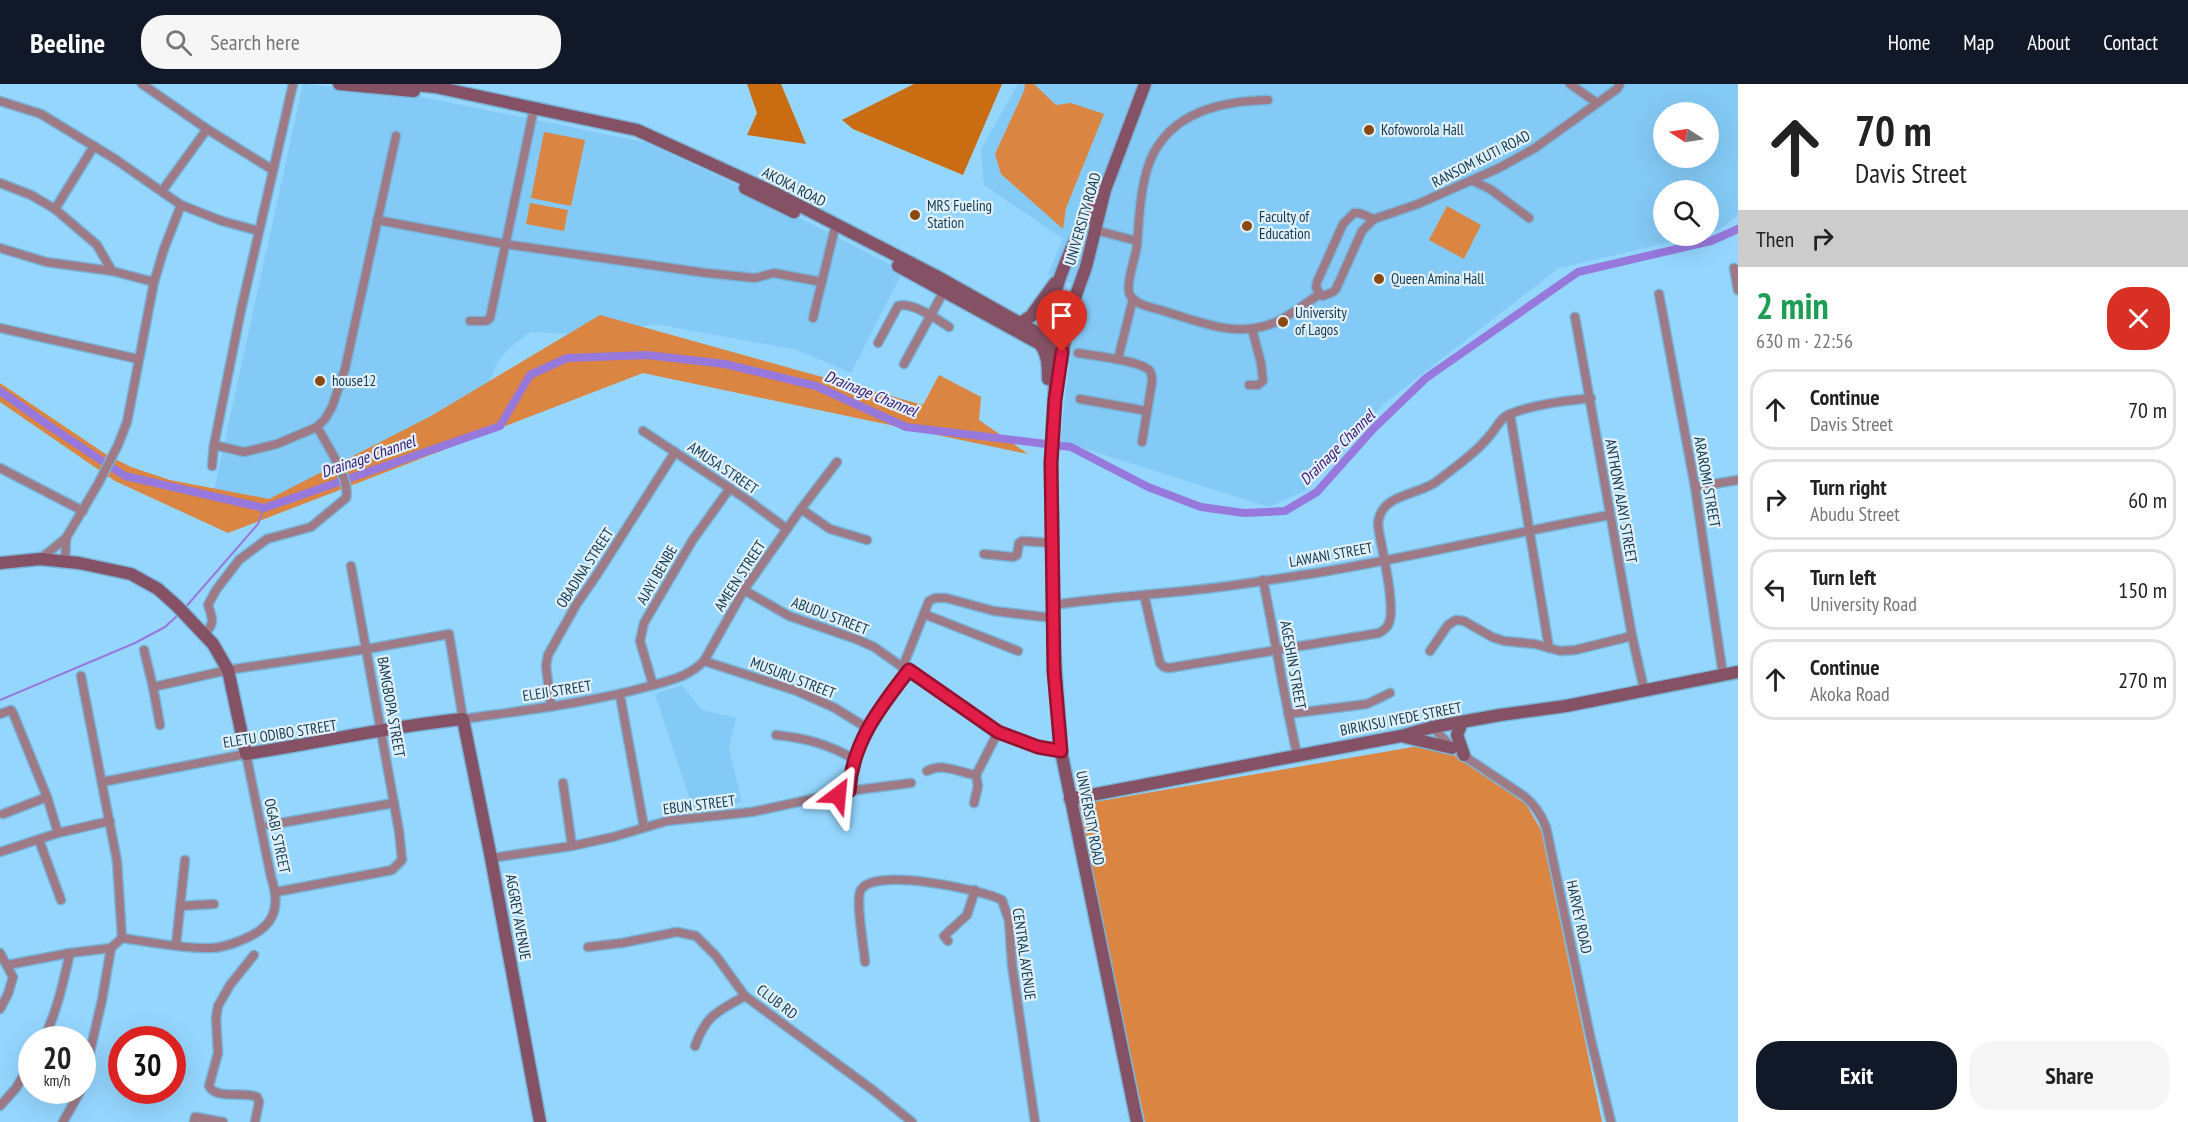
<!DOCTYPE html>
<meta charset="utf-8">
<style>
:root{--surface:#fff;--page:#f6f6f6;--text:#222;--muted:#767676;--line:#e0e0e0;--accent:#111827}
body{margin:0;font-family:"PT Sans Narrow",sans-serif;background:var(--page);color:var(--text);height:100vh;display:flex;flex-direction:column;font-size:22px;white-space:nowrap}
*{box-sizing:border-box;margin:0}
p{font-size:20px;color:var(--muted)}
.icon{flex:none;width:33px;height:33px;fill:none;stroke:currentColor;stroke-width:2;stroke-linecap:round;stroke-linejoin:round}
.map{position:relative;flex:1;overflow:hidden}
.panel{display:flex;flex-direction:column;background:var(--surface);width:450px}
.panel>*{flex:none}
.top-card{background:#fff;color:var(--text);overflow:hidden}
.needle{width:39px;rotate:282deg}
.tools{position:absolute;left:1653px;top:18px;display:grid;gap:12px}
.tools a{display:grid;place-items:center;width:66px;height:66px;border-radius:50%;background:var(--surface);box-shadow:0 6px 24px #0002;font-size:30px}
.speed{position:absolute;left:18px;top:942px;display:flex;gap:12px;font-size:30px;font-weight:700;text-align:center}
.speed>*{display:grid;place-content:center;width:78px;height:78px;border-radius:50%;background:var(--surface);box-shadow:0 6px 24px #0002;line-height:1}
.speed small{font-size:15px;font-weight:400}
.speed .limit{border:9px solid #d22;background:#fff;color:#111}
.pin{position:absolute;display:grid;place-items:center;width:51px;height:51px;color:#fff;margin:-62px -26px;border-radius:50% 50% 50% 0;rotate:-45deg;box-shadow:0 0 6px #0007}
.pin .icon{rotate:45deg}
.me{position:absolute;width:66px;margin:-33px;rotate:29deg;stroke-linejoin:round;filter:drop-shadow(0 0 4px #0008)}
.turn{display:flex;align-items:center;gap:21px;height:126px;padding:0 18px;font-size:27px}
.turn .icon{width:78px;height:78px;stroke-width:2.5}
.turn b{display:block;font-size:42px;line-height:51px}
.then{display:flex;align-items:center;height:57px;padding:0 18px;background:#0003;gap:12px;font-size:22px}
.round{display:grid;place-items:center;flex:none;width:63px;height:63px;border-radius:24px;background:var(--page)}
.overview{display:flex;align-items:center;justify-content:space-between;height:102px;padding:0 18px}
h1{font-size:36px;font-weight:700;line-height:45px;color:#1e9e55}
.cta{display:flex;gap:12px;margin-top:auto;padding:12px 18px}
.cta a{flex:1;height:69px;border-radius:24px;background:var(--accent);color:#fff;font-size:24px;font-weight:700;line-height:69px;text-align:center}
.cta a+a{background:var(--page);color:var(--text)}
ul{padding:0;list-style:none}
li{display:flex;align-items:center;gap:18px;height:81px;margin:0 12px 9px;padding:0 6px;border:3px solid var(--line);border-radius:24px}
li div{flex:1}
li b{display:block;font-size:22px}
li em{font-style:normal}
header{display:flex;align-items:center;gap:36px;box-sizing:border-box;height:84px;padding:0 30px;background:var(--accent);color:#fff}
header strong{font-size:28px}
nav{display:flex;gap:33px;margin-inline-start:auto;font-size:21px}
.search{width:420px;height:54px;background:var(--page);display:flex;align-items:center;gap:15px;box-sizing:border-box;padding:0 21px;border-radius:24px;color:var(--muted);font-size:22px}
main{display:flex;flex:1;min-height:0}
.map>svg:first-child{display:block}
.built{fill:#84caf6;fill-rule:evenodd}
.green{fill:#da8542}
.forest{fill:#ca6c11}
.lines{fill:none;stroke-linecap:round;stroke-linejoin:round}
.stream{stroke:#9778dc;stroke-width:2}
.canal{stroke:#9778dc;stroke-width:8}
.street-casing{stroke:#79b3d7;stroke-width:11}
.secondary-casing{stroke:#79b3d7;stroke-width:15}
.street{stroke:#9e7986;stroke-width:8}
.secondary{stroke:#855164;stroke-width:12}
.route-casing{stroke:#92132f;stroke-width:15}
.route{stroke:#e11d48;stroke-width:10}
.poi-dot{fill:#8a4a11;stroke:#e0f0fa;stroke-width:2}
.labels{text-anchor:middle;stroke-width:4.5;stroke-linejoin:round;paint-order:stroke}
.poi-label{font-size:15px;fill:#14384c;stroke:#e0f0fa;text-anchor:start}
.street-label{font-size:15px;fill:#14384c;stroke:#e0f0fa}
.water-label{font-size:16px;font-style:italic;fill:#3c156f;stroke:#e0f0fa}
</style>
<header>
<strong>Beeline</strong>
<div class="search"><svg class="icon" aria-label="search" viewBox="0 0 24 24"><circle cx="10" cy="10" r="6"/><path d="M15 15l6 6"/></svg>Search here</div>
<nav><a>Home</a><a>Map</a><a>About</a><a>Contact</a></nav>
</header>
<main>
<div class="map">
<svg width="1738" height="1038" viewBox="0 0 1738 1038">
<rect width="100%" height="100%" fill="#95d6fe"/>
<g class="built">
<polygon points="303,0 413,11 644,58 722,94 903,187 851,289 797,266 656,240 594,251 530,248 506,267 497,279 484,311 266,420 214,406"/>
<path d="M1018,0H1738V132L1719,146L1709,149L1708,106H1664V152H1697L1559,184L1385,319L1305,407L1269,423L1060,357L1070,271L1083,205L1048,190L1063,155L984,101L981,65ZM1664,28H1708V74H1664Z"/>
<polygon points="682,601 702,626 736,634 729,665 742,718 693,725 655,610"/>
</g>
<g class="green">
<polygon points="1025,0 1034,0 1056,21 1071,19 1104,30 1066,124 1063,145 1001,90 995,70 1024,7"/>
<polygon points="544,48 585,56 571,122 531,114"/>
<polygon points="530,119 568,126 564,147 526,140"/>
<polygon points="1447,122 1481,141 1464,175 1429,156"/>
<polygon points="600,231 923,321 939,291 981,313 979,336 1028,370 643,289 228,449 115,397 0,318 0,299 107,371 131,383 170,396 269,415 431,332"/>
<polygon points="1436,659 1526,720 1541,746 1602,1038 1145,1038 1077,721"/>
</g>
<g class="forest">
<polygon points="747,0 781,0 806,60 747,51 757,29"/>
<polygon points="914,0 1002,0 963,91 853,45 842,36"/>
</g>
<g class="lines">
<g class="stream">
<polyline points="184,525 258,440 264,424"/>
<polyline points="0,616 135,559 165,543 178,531"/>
</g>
<polyline class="canal" points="0,307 51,343 125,392 264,424 500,342 530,291 567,274 647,271 725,280 816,302 906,343 1071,363 1148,403 1201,423 1244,429 1285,427 1317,408 1373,345 1426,294 1578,188 1711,157 1738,145"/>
<g class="street-casing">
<g id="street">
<polyline points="142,0 207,45 273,86"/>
<polyline points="1570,0 1597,19"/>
<path d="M1268,16C1221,17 1170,28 1150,77C1140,103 1139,135 1137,162C1135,174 1125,203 1130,211C1136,222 1156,224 1167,228C1204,240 1244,256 1282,235C1295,228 1307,218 1320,210L1323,212L1333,208L1336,205L1362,147L1374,135L1418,120L1499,84L1535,64L1617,5L1620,0"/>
<polyline points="0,17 41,30 115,75 181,121 222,137 259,147"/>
<polyline points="1473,97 1490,105 1529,134"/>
<polyline points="0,99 31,111 55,125 97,161 112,187"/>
<polyline points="162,107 207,45"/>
<polyline points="55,125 94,62"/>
<polyline points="377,136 505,160 706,189 755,194 774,189 822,198"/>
<polyline points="1095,146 1137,157"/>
<polyline points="0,164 46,178 112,187 154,198"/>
<polyline points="1734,184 1738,206"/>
<polyline points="1320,210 1316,203 1317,198 1343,140 1354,129 1359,129 1374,135"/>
<polyline points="1659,210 1695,403 1723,591"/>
<polyline points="1575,233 1632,552 1644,605"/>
<polyline points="813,234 834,148"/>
<polyline points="470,237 486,237 490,234 533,29"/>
<polyline points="0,244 138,275"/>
<path d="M878,259L898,222C911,217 937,235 949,243"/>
<path d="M1078,269C1095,272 1135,276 1148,285C1152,288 1152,293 1152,298L1142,358"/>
<polyline points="1118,275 1133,215"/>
<polyline points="904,280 944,207"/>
<polyline points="1249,301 1258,301 1263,297 1261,279 1252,245"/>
<polyline points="1080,315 1147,327"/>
<polyline points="1510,330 1549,564"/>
<polyline points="643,347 749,417 787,445"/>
<polyline points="214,361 244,368 277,360 317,343 325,335 332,323 345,285 396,52"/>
<polyline points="212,382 214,361 241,226 293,0"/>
<polyline points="0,384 83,427"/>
<polyline points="1695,403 1738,396"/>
<polyline points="801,425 830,445 867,456"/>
<polyline points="984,470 1013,473 1017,471 1019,459 1022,457 1053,459"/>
<polyline points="40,475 66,454 98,400 118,361 127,338 154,198 164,165 181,121"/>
<polyline points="65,477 66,454"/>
<path d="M1263,496C1275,554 1284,613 1297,670"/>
<polyline points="744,506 789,532 856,555 874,563 942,611 968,626 998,648 1038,663 1061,667"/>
<path d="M1144,511L1160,579L1164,583L1169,584L1379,549C1383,547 1387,544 1389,539C1396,521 1381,463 1378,441C1379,410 1416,412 1436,398C1455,383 1476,369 1491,350C1497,343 1501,333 1510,330C1535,320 1564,317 1591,314"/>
<path d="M1054,521C1101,514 1147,511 1194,506C1235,502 1275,495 1316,489C1414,473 1511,449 1610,431"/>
<polyline points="924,530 1018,567"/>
<path d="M204,550C215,540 213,535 208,521L216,506L239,476L267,455L311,443L346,414C351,396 326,359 317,343"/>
<path d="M144,566L153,603L228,586L367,565L449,550L463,635C526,626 589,619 650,602C671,596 688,593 704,577L744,506L801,425L837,378"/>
<polyline points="1430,567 1448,541 1456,536 1464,537 1492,553 1504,557 1535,560 1560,567 1575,566 1632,552"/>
<polyline points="704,577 797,607 835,624 867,644"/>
<polyline points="903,582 929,517 935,514 946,514 994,527 1053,534"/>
<polyline points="81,592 117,777 122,854"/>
<polyline points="653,601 640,557 644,539 692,457 730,404"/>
<polyline points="153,603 160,641"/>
<polyline points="620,611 644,743"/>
<polyline points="551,622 546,582 548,571 576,521 596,492 675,368"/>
<polyline points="0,630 11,626 13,629 47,713"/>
<polyline points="1288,630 1367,620 1390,609"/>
<polyline points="1433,643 1451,663"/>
<path d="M776,651C805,654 828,660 854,675"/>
<path d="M1461,670L1524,712C1535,721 1541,730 1546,743L1591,956L1611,1038"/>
<path d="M927,687C943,678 960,689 976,691L998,648"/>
<path d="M102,698L246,670L271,793C282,825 273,844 242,856C232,860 222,864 211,864C183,865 150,858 122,854"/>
<polyline points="563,699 572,762"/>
<path d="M849,707C852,659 880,623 909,587"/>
<polyline points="974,719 978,702 976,691"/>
<polyline points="3,730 47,713 58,749"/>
<polyline points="269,741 394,719"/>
<polyline points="39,756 61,816"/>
<polyline points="0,768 58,749 110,737"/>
<polyline points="491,774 572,762 613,753 667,737 752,728 849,707 911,699"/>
<polyline points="276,808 387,787 392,786 402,776 399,747 351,482"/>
<polyline points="180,822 214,820"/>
<polyline points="948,857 944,852 967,831 975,806"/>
<polyline points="176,861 185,776"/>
<polyline points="588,863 622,859 677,848 696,852 716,872 745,912 874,1007 912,1038"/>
<polyline points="0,869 13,893 8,910 0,925"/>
<path d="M254,871L230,901L218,922L216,934L218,969L209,1002C216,1016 243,1007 257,1013L259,1018L255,1038"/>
<path d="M865,878C864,862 856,822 860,808C868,781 983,806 1002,816L1009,837L1012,881L1035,1038"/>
<polyline points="7,881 70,869"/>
<path d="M43,956C57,928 63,899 70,869L111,864"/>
<path d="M695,962C707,930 717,928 745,912"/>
<polyline points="82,1002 102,916 111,864 122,854"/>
<polyline points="0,1022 16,1004 32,977"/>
<polyline points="63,1038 81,1006"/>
<polyline points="194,1038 195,1033 223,1038"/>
</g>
</g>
<g class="secondary-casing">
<g id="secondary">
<polyline points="339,0 414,7"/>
<polyline points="406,0 435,3 637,46 777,110 938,193 1041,251 1054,261 1056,278 1051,379 1054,565 1061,667 1137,1038"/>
<polyline points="745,104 794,128"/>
<path d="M898,182L1040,260C1048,271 1048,282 1048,295"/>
<polyline points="1021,239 1031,232 1055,199"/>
<path d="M1047,261C1047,226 1060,189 1075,157C1081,144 1088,133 1093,119"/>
<polyline points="1061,279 1070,228 1086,183 1105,106 1145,0"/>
<path d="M0,479L40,475L79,479L131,490L158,505L177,522L213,560L228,586L246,670C319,659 390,642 463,635L491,774L540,1038"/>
<polyline points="1462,638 1457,651 1464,671"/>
<polyline points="1405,653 1452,664"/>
<polyline points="1070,715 1401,652 1433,643 1500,631 1566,622 1738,588"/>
</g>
</g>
<use href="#street" class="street"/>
<use href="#secondary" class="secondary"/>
</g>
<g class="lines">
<g class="route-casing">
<path id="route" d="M838,711L849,707C852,659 880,623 909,586L998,648L1038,663L1061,667L1054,587L1051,379L1055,316L1062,268"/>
</g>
<use href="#route" class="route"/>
</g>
<g class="poi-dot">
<circle cx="1369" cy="46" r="6"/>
<circle cx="915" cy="131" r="6"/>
<circle cx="1247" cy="142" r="6"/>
<circle cx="1379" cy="195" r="6"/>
<circle cx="1283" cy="238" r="6"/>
<circle cx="320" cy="297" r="6"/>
</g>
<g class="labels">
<g class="poi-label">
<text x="1381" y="51">Kofoworola Hall</text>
<text x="927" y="127">MRS Fueling<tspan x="927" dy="17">Station</tspan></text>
<text x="1259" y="138">Faculty of<tspan x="1259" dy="17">Education</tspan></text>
<text x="1391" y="200">Queen Amina Hall</text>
<text x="1295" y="234">University<tspan x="1295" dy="17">of Lagos</tspan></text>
<text x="332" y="302">house12</text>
</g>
<g class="street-label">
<text transform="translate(1481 75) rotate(-27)" y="5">RANSOM KUTI ROAD</text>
<text transform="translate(794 103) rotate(27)" y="5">AKOKA ROAD</text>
<text transform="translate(1083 135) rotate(-74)" y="5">UNIVERSITY ROAD</text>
<text transform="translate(723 384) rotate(34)" y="5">AMUSA STREET</text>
<text transform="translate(1707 398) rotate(80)" y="5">ARAROMI STREET</text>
<text transform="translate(1621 417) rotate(80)" y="5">ANTHONY AJAYI STREET</text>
<text transform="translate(1331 471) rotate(-10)" y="5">LAWANI STREET</text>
<text transform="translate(585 484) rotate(-57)" y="5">OBADINA STREET</text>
<text transform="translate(657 491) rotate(-60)" y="5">AJAYI BENBE</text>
<text transform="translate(740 492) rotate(-57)" y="5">AMEEN STREET</text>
<text transform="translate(830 532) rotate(21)" y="5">ABUDU STREET</text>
<text transform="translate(1293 581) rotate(80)" y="5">AGESHIN STREET</text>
<text transform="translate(793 594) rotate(21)" y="5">MUSURU STREET</text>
<text transform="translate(557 607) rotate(-9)" y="5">ELEJI STREET</text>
<text transform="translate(391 623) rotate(80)" y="5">BAMGBOPA STREET</text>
<text transform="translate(1401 635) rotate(-11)" y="5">BIRIKISU IYEDE STREET</text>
<text transform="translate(280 650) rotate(-9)" y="5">ELETU ODIBO STREET</text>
<text transform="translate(699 721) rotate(-7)" y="5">EBUN STREET</text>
<text transform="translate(1090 734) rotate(79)" y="5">UNIVERSITY ROAD</text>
<text transform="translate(277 752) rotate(78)" y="5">OGABI STREET</text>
<text transform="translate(518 833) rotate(80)" y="5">AGGREY AVENUE</text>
<text transform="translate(1579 833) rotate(78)" y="5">HARVEY ROAD</text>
<text transform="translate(1024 870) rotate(82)" y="5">CENTRAL AVENUE</text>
<text transform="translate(777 918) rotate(37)" y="5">CLUB RD</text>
</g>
<g class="water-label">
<text transform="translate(871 309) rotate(22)" y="6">Drainage Channel</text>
<text transform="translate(1337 363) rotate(-45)" y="6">Drainage Channel</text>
<text transform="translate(368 372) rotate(-19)" y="6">Drainage Channel</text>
</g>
</g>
</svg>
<div class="tools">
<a><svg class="needle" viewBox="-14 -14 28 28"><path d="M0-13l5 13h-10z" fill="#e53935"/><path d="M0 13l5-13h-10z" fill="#767676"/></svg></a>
<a><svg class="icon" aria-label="search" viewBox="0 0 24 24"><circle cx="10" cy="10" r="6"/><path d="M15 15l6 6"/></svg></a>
</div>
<div class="speed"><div>20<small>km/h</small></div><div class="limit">30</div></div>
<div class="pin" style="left:1062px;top:268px;background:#d93025"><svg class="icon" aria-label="arrive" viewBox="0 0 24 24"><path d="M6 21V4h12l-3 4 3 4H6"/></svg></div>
<svg class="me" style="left:838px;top:711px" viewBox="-20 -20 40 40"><path d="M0-17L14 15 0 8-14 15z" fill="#e11d48" stroke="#fff" stroke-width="4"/></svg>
</div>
<section class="panel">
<div class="top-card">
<div class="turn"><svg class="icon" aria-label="ahead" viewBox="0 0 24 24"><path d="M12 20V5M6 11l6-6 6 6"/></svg><div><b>70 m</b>Davis Street</div></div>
<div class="then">Then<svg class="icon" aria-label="right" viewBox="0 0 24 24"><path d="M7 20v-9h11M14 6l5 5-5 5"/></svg></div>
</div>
<div class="overview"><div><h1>2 min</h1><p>630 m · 22:56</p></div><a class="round" style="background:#d93025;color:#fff"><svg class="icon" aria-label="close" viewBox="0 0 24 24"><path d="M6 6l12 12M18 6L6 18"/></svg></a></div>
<ul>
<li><svg class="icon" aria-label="ahead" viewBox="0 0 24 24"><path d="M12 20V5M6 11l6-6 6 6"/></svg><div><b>Continue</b><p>Davis Street</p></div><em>70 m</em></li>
<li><svg class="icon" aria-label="right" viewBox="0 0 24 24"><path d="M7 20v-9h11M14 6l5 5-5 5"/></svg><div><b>Turn right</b><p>Abudu Street</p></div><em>60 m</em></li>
<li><svg class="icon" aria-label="left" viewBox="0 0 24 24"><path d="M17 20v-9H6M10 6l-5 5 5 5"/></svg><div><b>Turn left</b><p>University Road</p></div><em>150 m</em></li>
<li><svg class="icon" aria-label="ahead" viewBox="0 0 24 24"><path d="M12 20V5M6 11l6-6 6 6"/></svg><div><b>Continue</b><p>Akoka Road</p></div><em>270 m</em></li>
</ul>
<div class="cta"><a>Exit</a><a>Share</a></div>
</section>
</main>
